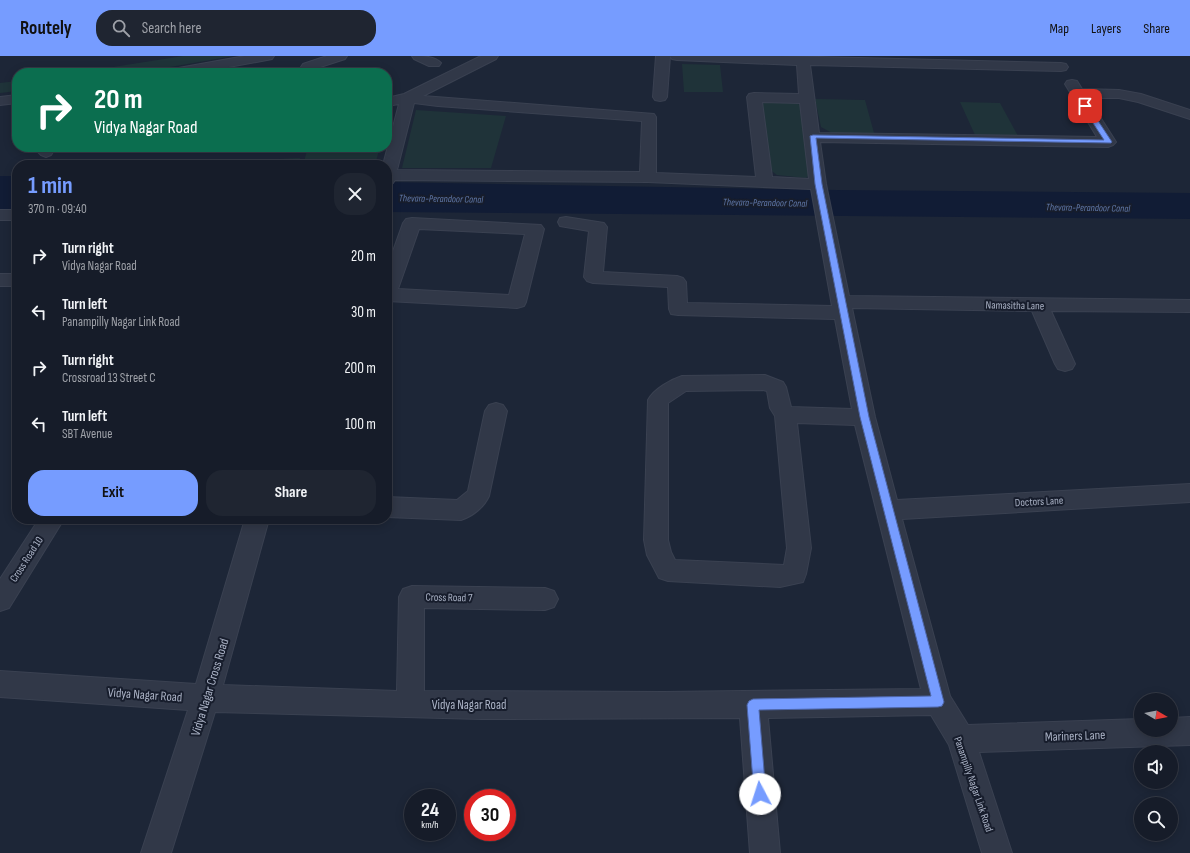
<!DOCTYPE html>
<meta charset="utf-8">
<style>
:root{--surface:#161c29;--page:#1f2531;--text:#f1f3f6;--muted:#9ea1a8;--line:#353a46;--accent:#769cff}
body{margin:0;font-family:"Sofia Sans Condensed",sans-serif;background:var(--page);color:var(--text);height:100vh;display:flex;flex-direction:column;font-size:15px;white-space:nowrap}
*{box-sizing:border-box;margin:0}
p{font-size:13px;color:var(--muted)}
.icon{flex:none;width:22px;height:22px;fill:none;stroke:currentColor;stroke-width:2;stroke-linecap:round;stroke-linejoin:round}
.map{position:relative;flex:1;overflow:hidden}
.drawer{position:absolute;left:12px;top:104px;width:380px;height:364px;display:flex;flex-direction:column;background:var(--surface);border-radius:16px;box-shadow:0 2px 10px #0003,0 0 0 1px var(--line)}
.drawer>*{flex:none}
.guide{position:absolute;left:12px;top:12px;width:380px;height:84px;border-radius:16px;box-shadow:0 2px 10px #0003,0 0 0 1px var(--line);background:#0b6e4f;color:#fff;overflow:hidden}
.needle{width:26px;rotate:99deg}
.fabs{position:absolute;left:1134px;top:637px;display:grid;gap:8px}
.fabs a{display:grid;place-items:center;width:44px;height:44px;border-radius:50%;background:var(--surface);box-shadow:0 2px 10px #0003,0 0 0 1px var(--line);font-size:20px}
.speed{position:absolute;left:404px;top:733px;display:flex;gap:8px;font-size:20px;font-weight:700;text-align:center}
.speed>*{display:grid;place-content:center;width:52px;height:52px;border-radius:50%;background:var(--surface);box-shadow:0 2px 10px #0003,0 0 0 1px var(--line);line-height:1}
.speed small{font-size:10px;font-weight:400}
.speed .limit{border:6px solid #d22;background:#fff;color:#111}
.pin{position:absolute;display:grid;place-items:center;width:34px;height:34px;color:#fff;margin:-17px;border-radius:8px;box-shadow:0 2px 6px #0006}
.me{position:absolute;width:44px;margin:-22px;rotate:355deg;stroke-linejoin:round;filter:drop-shadow(0 0 3px #0008)}
.turn{display:flex;align-items:center;gap:14px;height:84px;padding:0 16px;font-size:18px}
.turn .icon{width:52px;height:52px;stroke-width:2.5}
.turn b{display:block;font-size:28px;line-height:34px}
.round{display:grid;place-items:center;flex:none;width:42px;height:42px;border-radius:16px;background:var(--page)}
.head{display:flex;align-items:center;justify-content:space-between;height:68px;padding:0 16px}
h1{font-size:24px;font-weight:700;line-height:30px;color:var(--accent)}
.cta{display:flex;gap:8px;margin-top:auto;padding:8px 16px}
.cta a{flex:1;height:46px;border-radius:16px;background:var(--accent);color:#111;font-size:16px;font-weight:700;line-height:46px;text-align:center}
.cta a+a{background:var(--page);color:var(--text)}
ul{padding:0;list-style:none}
li{display:flex;align-items:center;gap:12px;height:56px;padding:0 16px}
li div{flex:1}
li b{display:block;font-size:15px}
li em{font-style:normal}
header{display:flex;align-items:center;gap:24px;box-sizing:border-box;height:56px;padding:0 20px;background:var(--accent);color:#111}
header strong{font-size:19px}
nav{display:flex;gap:22px;margin-inline-start:auto;font-size:14px}
.search{width:280px;height:36px;background:var(--page);display:flex;align-items:center;gap:10px;box-sizing:border-box;padding:0 14px;border-radius:16px;color:var(--muted);font-size:15px}
.map>svg:first-child{display:block}
.green{fill:#1f3339}
.water{fill:#111c35}
.lines{fill:none;stroke-linecap:round;stroke-linejoin:round}
.minor-casing{stroke:#3a4151;stroke-width:2}
.minor{fill:#313848;fill-rule:evenodd}
.route{fill:#769cff;stroke:#4d65a6}
.labels{text-anchor:middle;stroke-width:4;stroke-linejoin:round;paint-order:stroke}
.far-water-label{font-size:10px;font-style:italic;fill:#5f77a8;stroke:#171d2c}
.street-label{font-size:11px;fill:#aab2c5;stroke:#171d2c}
.near-street-label{font-size:13px;fill:#aab2c5;stroke:#171d2c}
</style>
<header>
<strong>Routely</strong>
<div class="search"><svg class="icon" aria-label="search" viewBox="0 0 24 24"><circle cx="10" cy="10" r="6"/><path d="M15 15l6 6"/></svg>Search here</div>
<nav><a>Map</a><a>Layers</a><a>Share</a></nav>
</header>
<div class="map">
<svg width="1190" height="797" viewBox="0 0 1190 797">
<rect width="100%" height="100%" fill="#1d2637"/>
<g class="green">
<polygon points="183,0 233,0 136,17 75,17"/>
<polygon points="682,8 720,9 723,36 684,36"/>
<polygon points="17,25 17,35 0,37 0,27"/>
<polygon points="815,43 865,44 874,77 832,77 821,71"/>
<polygon points="769,45 795,46 803,51 812,117 806,122 777,119 769,113 762,48"/>
<polygon points="960,46 1000,47 1018,80 975,79"/>
<polygon points="416,54 506,60 491,112 402,112"/>
<polygon points="308,91 380,91 375,109 303,109"/>
<polygon points="300,102 297,109 256,109 258,104"/>
</g>
<g class="water">
<rect x="0" y="120" width="17" height="33"/>
<polygon points="387,126 837,134 1190,137 1190,163 387,156"/>
</g>
<g class="lines">
<g class="minor-casing">
<g id="minor">
<polygon points="245,0 274,0 272,3 267,4 196,17 166,17 168,14 173,13"/>
<polygon points="327,0 347,0 345,3 308,15 303,14 301,11 303,8"/>
<path d="M412,0C422,0 435,0 441,7L439,10H429L414,3Z"/>
<path d="M481,0H498L496,3L423,40L654,58L656,61V117L756,121L747,41L749,38L754,37L799,38L797,9L677,4L672,3L670,0H779L1061,7L1066,8L1068,11L1066,14L1061,15L810,9L819,77L1097,81L1065,28L1067,25L1072,24L1077,25L1082,33L1119,34L1141,38L1190,54V63L1138,46L1119,42H1088L1116,86L1113,89L1108,91L820,86L826,128L849,240L1190,244V256L1051,255L1075,308L1072,313L1065,315L1058,313L1055,308L1032,255L852,252L875,361L897,444L1190,428V446L902,463L950,640L968,669L1141,663V674H1171V662L1190,661V689L979,696L1012,797H982L949,689L931,659L768,662L780,797H750L740,662L481,663L215,656L171,797H141L188,654L0,641V615L196,628L245,463H269L223,629L397,635L399,541L403,533L412,530L545,532L554,535L558,543L554,551L545,554L424,552V635L664,636L921,633L855,369L797,367L811,492L806,518L803,526L780,531L668,525L659,522L647,499L644,484L648,344C654,333 670,324 682,320L765,319L783,326L786,331L791,351L852,353L835,263L678,259L671,258L669,253L668,231L593,227L587,225L584,221L589,175L560,170L558,166L560,162L566,161L604,167L607,171L603,216L677,220L683,222L686,226L687,247L832,250L811,133L648,126L395,124L393,127L387,129V109H383L399,48L387,50V42L404,38ZM762,46L800,47L809,123L772,121ZM414,47L438,50L642,65L640,116L397,114ZM763,334L767,335L770,352L775,360L787,492L784,509L675,504L671,496L668,484V347L686,335Z"/>
<polygon points="656,0 670,0 667,41 665,44 660,45 655,44 653,41"/>
<polygon points="17,39 17,47 0,49 0,41"/>
<polygon points="40,91 56,91 51,99 46,101 41,99 38,96"/>
<rect x="0" y="154" width="17" height="10"/>
<path d="M412,162L541,169L544,173L526,246L524,250L517,252L387,245V212L403,167L406,163ZM419,173L525,178L509,239L398,233Z"/>
<rect x="0" y="218" width="17" height="12"/>
<path d="M496,347L503,349L507,355L489,440C484,451 473,460 461,464L387,461V441L457,444L468,435L485,355L489,349Z"/>
<polygon points="39,463 64,463 9,552 0,555 0,523"/>
</g>
</g>
<use href="#minor" class="minor"/>
</g>
<polygon class="route" points="1083,48 1087,48 1112,86 1111,87 816,82 822,128 869,361 944,646 942,650 938,651 759,654 766,738 764,742 760,744 756,742 754,738 747,649 749,645 753,643 931,640 860,361 815,128 810,80 813,79 1104,84 1082,50"/>
<g class="labels">
<g class="far-water-label">
<text transform="translate(441 142) rotate(1)" y="4">Thevara-Perandoor Canal</text>
<text transform="translate(765 146) rotate(1)" y="4">Thevara-Perandoor Canal</text>
<text transform="translate(1088 151) rotate(1)" y="4">Thevara-Perandoor Canal</text>
</g>
<g class="street-label">
<text transform="translate(1015 249) rotate(1)" y="4">Namasitha Lane</text>
<text transform="translate(1039 445) rotate(-3)" y="4">Doctors Lane</text>
<text transform="translate(26 503) rotate(-57)" y="4">Cross Road 10</text>
<text transform="translate(449 541) rotate(1)" y="4">Cross Road 7</text>
<text transform="translate(974 728) rotate(71)" y="4">Panampilly Nagar Link Road</text>
</g>
<g class="near-street-label">
<text transform="translate(209 631) rotate(-73)" y="5">Vidya Nagar Cross Road</text>
<text transform="translate(145 638) rotate(4)" y="5">Vidya Nagar Road</text>
<text x="469" y="653">Vidya Nagar Road</text>
<text transform="translate(1075 679) rotate(-2)" y="5">Mariners Lane</text>
</g>
</g>
</svg>
<div class="fabs">
<a><svg class="needle" viewBox="-14 -14 28 28"><path d="M0-13l5 13h-10z" fill="#e53935"/><path d="M0 13l5-13h-10z" fill="#9ea1a8"/></svg></a>
<a><svg class="icon" aria-label="sound" viewBox="0 0 24 24"><path d="M4 9h4l5-4v14l-5-4H4zM17 9q2 3 0 6"/></svg></a>
<a><svg class="icon" aria-label="search" viewBox="0 0 24 24"><circle cx="10" cy="10" r="6"/><path d="M15 15l6 6"/></svg></a>
</div>
<div class="speed"><div>24<small>km/h</small></div><div class="limit">30</div></div>
<div class="pin" style="left:1085px;top:50px;background:#d93025"><svg class="icon" aria-label="arrive" viewBox="0 0 24 24"><path d="M6 21V4h12l-3 4 3 4H6"/></svg></div>
<svg class="me" style="left:760px;top:738px" viewBox="-20 -20 40 40"><circle r="19" fill="#fff"/><path d="M0-13L10 11 0 6-10 11z" fill="#769cff"/></svg>
<div class="guide">
<div class="turn"><svg class="icon" aria-label="right" viewBox="0 0 24 24"><path d="M7 20v-9h11M14 6l5 5-5 5"/></svg><div><b>20 m</b>Vidya Nagar Road</div></div>
</div>
<section class="drawer">
<div class="head"><div><h1>1 min</h1><p>370 m · 09:40</p></div><a class="round"><svg class="icon" aria-label="close" viewBox="0 0 24 24"><path d="M6 6l12 12M18 6L6 18"/></svg></a></div>
<ul>
<li><svg class="icon" aria-label="right" viewBox="0 0 24 24"><path d="M7 20v-9h11M14 6l5 5-5 5"/></svg><div><b>Turn right</b><p>Vidya Nagar Road</p></div><em>20 m</em></li>
<li><svg class="icon" aria-label="left" viewBox="0 0 24 24"><path d="M17 20v-9H6M10 6l-5 5 5 5"/></svg><div><b>Turn left</b><p>Panampilly Nagar Link Road</p></div><em>30 m</em></li>
<li><svg class="icon" aria-label="right" viewBox="0 0 24 24"><path d="M7 20v-9h11M14 6l5 5-5 5"/></svg><div><b>Turn right</b><p>Crossroad 13 Street C</p></div><em>200 m</em></li>
<li><svg class="icon" aria-label="left" viewBox="0 0 24 24"><path d="M17 20v-9H6M10 6l-5 5 5 5"/></svg><div><b>Turn left</b><p>SBT Avenue</p></div><em>100 m</em></li>
</ul>
<div class="cta"><a>Exit</a><a>Share</a></div>
</section>
</div>
